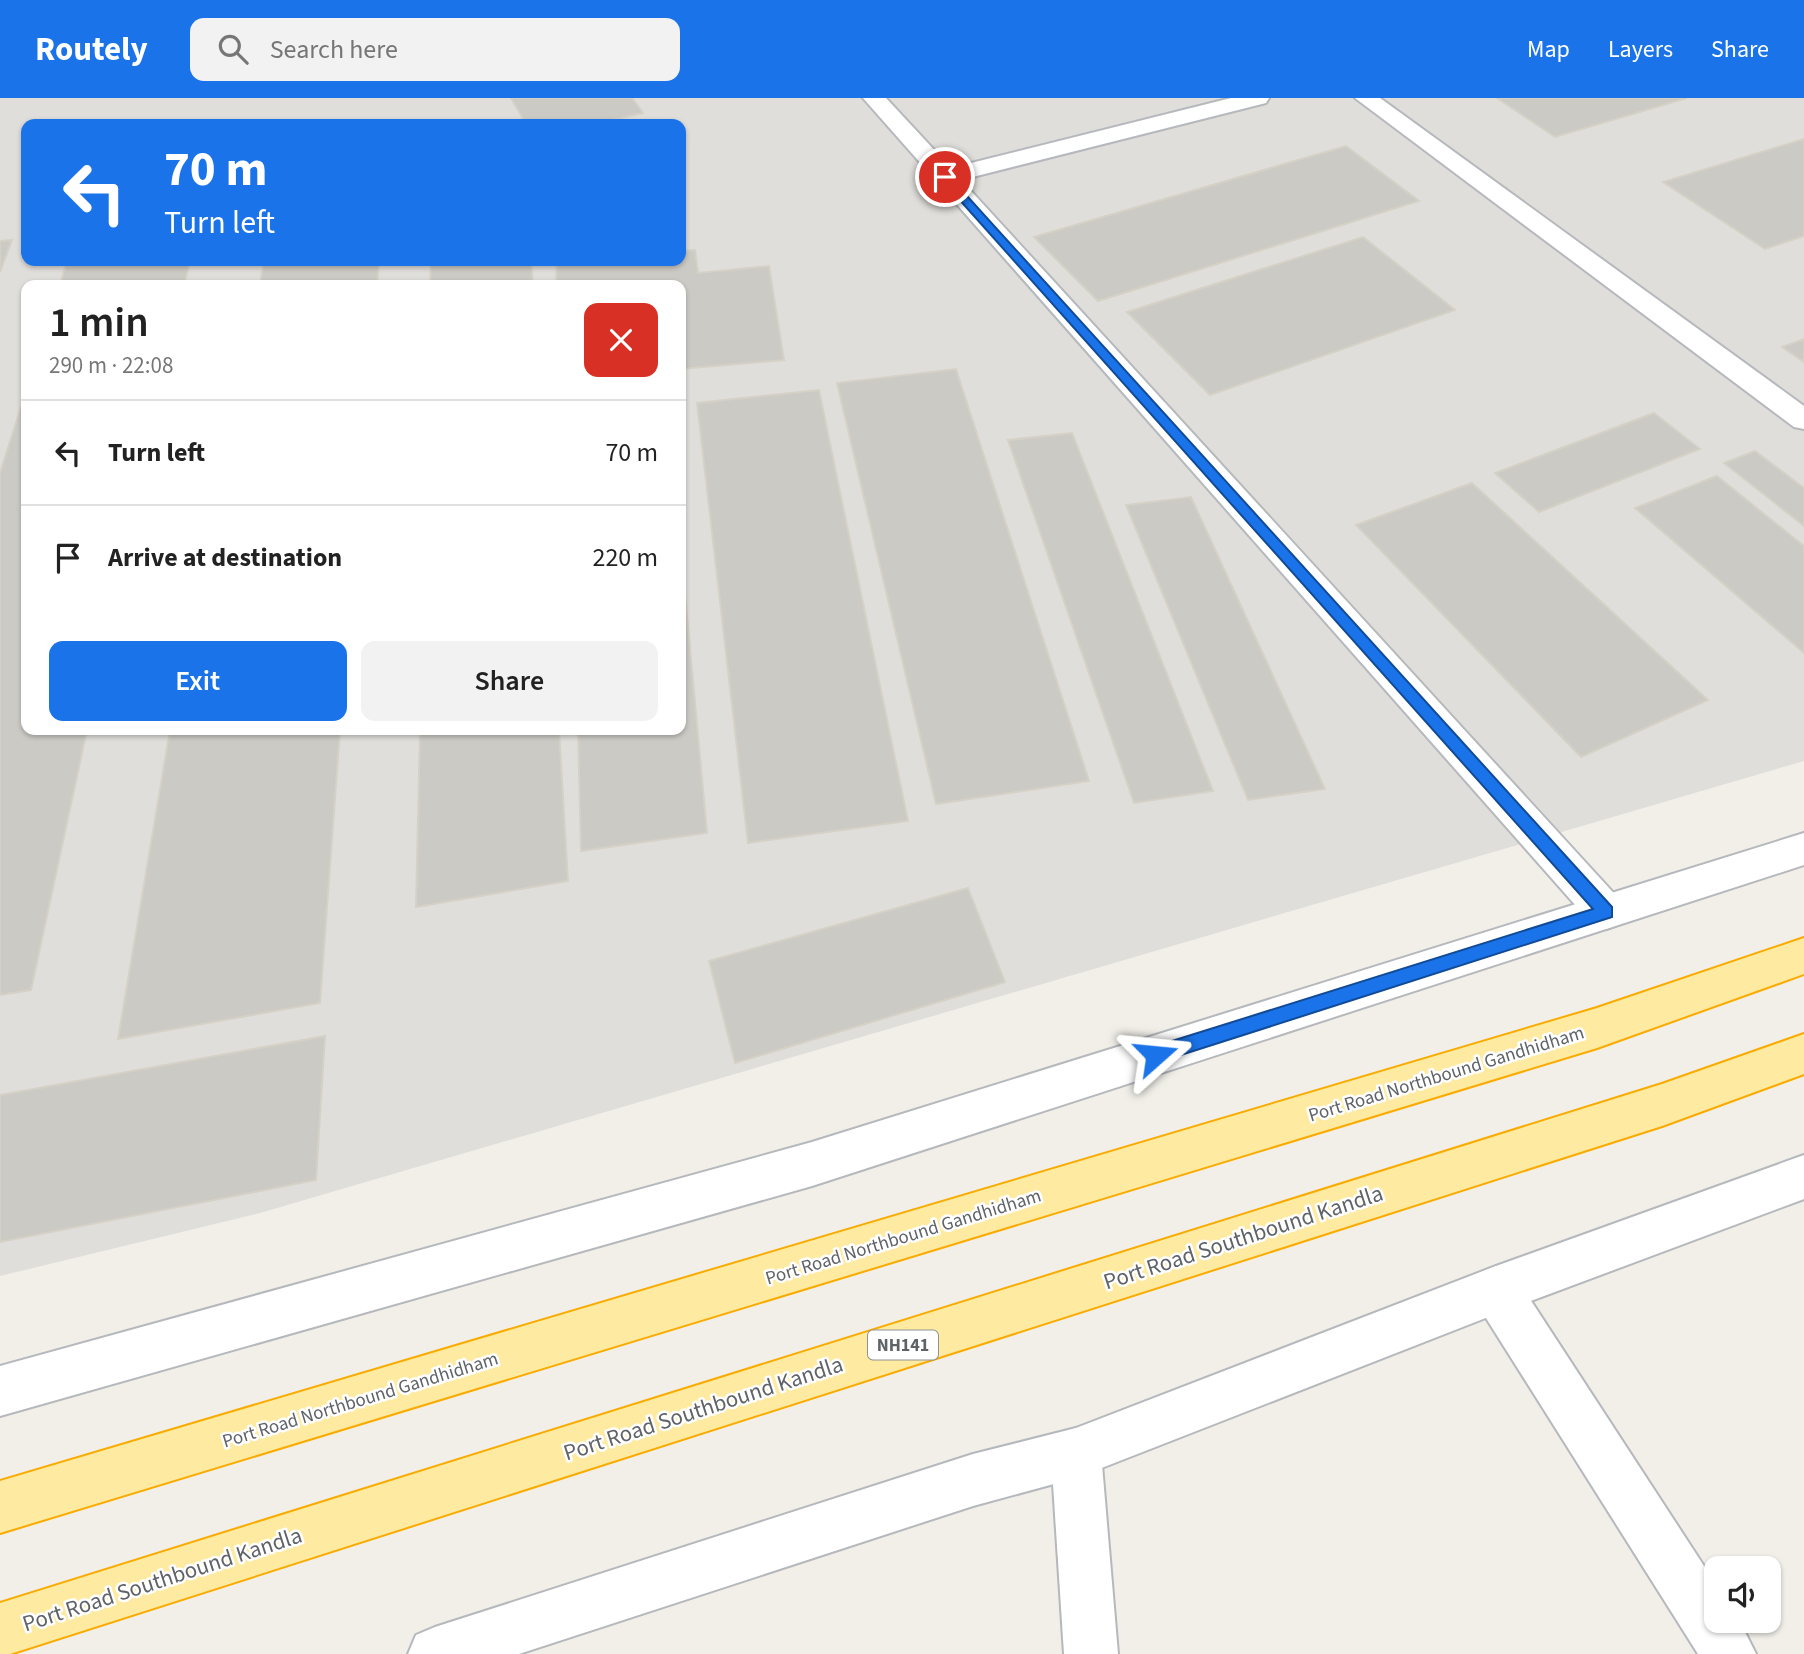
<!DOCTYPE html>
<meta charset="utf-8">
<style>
:root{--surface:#fff;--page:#f2f2f2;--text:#222;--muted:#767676;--line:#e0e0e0;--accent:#1a73e8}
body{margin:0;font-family:"Source Sans 3",sans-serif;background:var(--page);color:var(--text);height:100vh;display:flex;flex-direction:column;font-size:26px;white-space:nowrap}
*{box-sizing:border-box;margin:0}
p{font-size:23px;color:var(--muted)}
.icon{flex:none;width:38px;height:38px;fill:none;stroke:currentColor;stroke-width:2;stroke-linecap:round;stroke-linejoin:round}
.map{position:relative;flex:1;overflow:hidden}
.sheet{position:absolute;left:21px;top:182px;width:665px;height:455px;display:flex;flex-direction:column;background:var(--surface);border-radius:14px;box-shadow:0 2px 5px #0004}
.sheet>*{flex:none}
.hud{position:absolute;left:21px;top:21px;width:665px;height:147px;border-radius:14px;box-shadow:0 2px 5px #0004;background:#1a73e8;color:#fff;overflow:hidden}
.buttons{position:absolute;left:1704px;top:1458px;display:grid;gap:14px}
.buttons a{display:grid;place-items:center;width:77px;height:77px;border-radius:14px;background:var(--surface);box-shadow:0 2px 5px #0004;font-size:35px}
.pin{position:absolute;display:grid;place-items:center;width:60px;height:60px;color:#fff;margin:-30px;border:4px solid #fff;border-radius:50%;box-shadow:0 2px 7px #0007}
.me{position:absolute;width:77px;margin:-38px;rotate:72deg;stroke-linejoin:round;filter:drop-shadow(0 0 5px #0008)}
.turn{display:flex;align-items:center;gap:24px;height:147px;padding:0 28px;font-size:32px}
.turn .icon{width:91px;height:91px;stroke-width:2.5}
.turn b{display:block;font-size:49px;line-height:60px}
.round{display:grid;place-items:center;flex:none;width:74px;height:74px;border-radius:14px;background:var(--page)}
.headline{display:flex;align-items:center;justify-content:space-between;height:119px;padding:0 28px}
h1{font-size:42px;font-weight:600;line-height:52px}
.action{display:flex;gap:14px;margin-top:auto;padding:14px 28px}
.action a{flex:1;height:80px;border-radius:14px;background:var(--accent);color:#fff;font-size:28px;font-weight:600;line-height:80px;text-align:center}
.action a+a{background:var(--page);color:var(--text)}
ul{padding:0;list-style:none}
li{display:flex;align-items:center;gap:21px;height:105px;padding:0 28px;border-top:2px solid var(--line)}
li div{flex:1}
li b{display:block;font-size:26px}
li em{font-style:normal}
header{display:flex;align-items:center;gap:42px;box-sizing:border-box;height:98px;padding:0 35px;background:var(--accent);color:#fff}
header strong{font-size:33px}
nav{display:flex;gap:38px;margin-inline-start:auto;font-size:24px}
.search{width:490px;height:63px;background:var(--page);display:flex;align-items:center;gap:18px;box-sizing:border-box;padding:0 24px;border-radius:14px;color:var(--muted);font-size:26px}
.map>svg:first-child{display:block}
.industrial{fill:#e0deda;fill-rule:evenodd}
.building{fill:#cccac5;stroke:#d6d1c6;stroke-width:2}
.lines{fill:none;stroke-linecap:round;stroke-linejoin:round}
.minor-casing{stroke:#b5b8bc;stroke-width:4}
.tertiary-casing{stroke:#b5b8bc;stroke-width:4}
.trunk-casing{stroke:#f9ab00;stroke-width:4}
.minor{fill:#fff;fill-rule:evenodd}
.tertiary{fill:#fff;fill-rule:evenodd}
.trunk{fill:#feeaa1;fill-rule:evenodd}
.route{fill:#1a73e8;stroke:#114b97;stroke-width:2}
.labels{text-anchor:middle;stroke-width:5;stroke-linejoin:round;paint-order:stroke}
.shield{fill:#fff;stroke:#8f9295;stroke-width:2}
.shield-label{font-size:18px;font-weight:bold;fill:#5f6368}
.street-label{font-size:19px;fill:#5f6368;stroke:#fff}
.near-street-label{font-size:23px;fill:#5f6368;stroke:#fff}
</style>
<header>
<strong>Routely</strong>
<div class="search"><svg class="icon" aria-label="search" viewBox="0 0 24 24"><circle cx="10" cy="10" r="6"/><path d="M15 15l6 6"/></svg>Search here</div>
<nav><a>Map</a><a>Layers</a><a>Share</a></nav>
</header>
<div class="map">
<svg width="1804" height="1556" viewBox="0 0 1804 1556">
<rect width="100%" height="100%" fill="#f1efe8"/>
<path class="industrial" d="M0,0H1804V663L260,1115L0,1178ZM26,26H681V163H26ZM26,187H681V632H26Z"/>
<g class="building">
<polygon points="511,0 632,0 643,15 594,26 526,26"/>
<polygon points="1497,0 1687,0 1555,39"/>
<polygon points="1804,41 1804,138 1765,151 1663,84"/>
<polygon points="1346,48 1419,103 1098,203 1034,139"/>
<polygon points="1363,139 1455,212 1210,297 1127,214"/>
<polygon points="12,142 0,174 0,143"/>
<polygon points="695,152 698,175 769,168 784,262 681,271 681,187 556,187 557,163 681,163 681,153"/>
<polygon points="67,163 190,163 184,187 60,187"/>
<polygon points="264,163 379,163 377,187 260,187"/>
<polygon points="431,163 531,163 533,187 430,187"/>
<polygon points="1804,241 1804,264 1782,249"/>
<polygon points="956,271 1089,683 936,706 837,285"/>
<polygon points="819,292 908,723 748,745 697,305"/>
<polygon points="26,293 26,632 87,632 31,892 0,897 0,375"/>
<polygon points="1654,315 1700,351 1539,414 1495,375"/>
<polygon points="1072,335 1213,693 1134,705 1008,342"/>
<polygon points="1755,353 1804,390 1804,428 1724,365"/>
<polygon points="1717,378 1804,448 1804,555 1635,410"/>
<polygon points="1472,385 1708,602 1581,659 1356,427"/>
<polygon points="1191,399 1325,691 1248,702 1126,407"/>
<polygon points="681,452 707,735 581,753 578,632 681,632"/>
<polygon points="170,632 340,632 320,905 118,941"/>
<polygon points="420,632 559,632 568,783 416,809"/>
<polygon points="968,790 1005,884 735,965 709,863"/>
<polygon points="325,938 316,1082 0,1144 0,997"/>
</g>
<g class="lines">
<g class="minor-casing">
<g id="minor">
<polygon points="863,0 886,0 951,70 1231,0 1269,0 1266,5 961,82 1620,802 1626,814 1620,826 1606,831 1592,826"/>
<polygon points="1355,0 1380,0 1804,308 1804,331 1794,329"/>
<polygon points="1496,1168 1513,1175 1717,1488 1717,1522 1739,1522 1756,1556 1698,1556 1479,1209 1472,1192 1479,1175"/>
<polygon points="1076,1330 1094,1337 1101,1355 1118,1556 1064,1556 1051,1355 1058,1337"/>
</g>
</g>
<g class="tertiary-casing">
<g id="tertiary">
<polygon points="1804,735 1804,767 812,1088 0,1318 0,1268 812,1044"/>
<polygon points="1804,1057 1804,1101 1496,1216 1076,1380 973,1408 519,1556 408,1556 416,1537 435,1529 973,1356 1076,1330 1496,1168"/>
</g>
</g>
<g class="trunk-casing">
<g id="trunk">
<polygon points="1804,840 1804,876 1597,950 0,1435 0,1383 1597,910"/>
<polygon points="1804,936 1804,976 1662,1028 10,1556 0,1556 0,1505 1662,986"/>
</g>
</g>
<use href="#minor" class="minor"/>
<use href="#tertiary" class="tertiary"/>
<use href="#trunk" class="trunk"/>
</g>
<polygon class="route" points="941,77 948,77 1612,809 1612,819 1156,965 1150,962 1147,957 1150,951 1156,948 1593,811 941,81"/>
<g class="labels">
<rect class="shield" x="868" y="1232.5" width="70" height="29" rx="5"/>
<g class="shield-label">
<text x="903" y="1253">NH141</text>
</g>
<g class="street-label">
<text transform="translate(1446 975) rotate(-17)" y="7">Port Road Northbound Gandhidham</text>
<text transform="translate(903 1138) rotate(-17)" y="7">Port Road Northbound Gandhidham</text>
<text transform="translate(360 1301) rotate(-17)" y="7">Port Road Northbound Gandhidham</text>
</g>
<g class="near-street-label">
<text transform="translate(1243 1139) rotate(-18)" y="8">Port Road Southbound Kandla</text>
<text transform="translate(703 1310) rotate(-18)" y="8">Port Road Southbound Kandla</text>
<text transform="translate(162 1481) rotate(-18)" y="8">Port Road Southbound Kandla</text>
</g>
</g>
</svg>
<div class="buttons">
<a><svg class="icon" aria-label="sound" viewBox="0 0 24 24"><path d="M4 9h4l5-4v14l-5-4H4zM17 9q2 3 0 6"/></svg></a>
</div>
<div class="pin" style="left:945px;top:79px;background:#d93025"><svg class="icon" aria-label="arrive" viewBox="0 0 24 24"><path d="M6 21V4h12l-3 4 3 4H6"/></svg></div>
<svg class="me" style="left:1156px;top:957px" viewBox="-20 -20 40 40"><path d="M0-17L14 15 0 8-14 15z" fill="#1a73e8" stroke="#fff" stroke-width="4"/></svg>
<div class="hud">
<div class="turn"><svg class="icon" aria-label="left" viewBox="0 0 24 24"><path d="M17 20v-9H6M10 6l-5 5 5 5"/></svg><div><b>70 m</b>Turn left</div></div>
</div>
<section class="sheet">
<div class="headline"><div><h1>1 min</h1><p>290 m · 22:08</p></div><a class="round" style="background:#d93025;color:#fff"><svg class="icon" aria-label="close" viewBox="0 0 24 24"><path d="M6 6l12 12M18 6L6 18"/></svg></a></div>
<ul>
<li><svg class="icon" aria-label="left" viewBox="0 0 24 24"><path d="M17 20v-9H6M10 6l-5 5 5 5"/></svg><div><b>Turn left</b></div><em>70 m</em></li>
<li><svg class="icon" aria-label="arrive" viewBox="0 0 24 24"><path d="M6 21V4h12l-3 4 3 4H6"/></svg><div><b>Arrive at destination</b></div><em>220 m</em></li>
</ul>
<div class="action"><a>Exit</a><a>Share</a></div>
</section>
</div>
